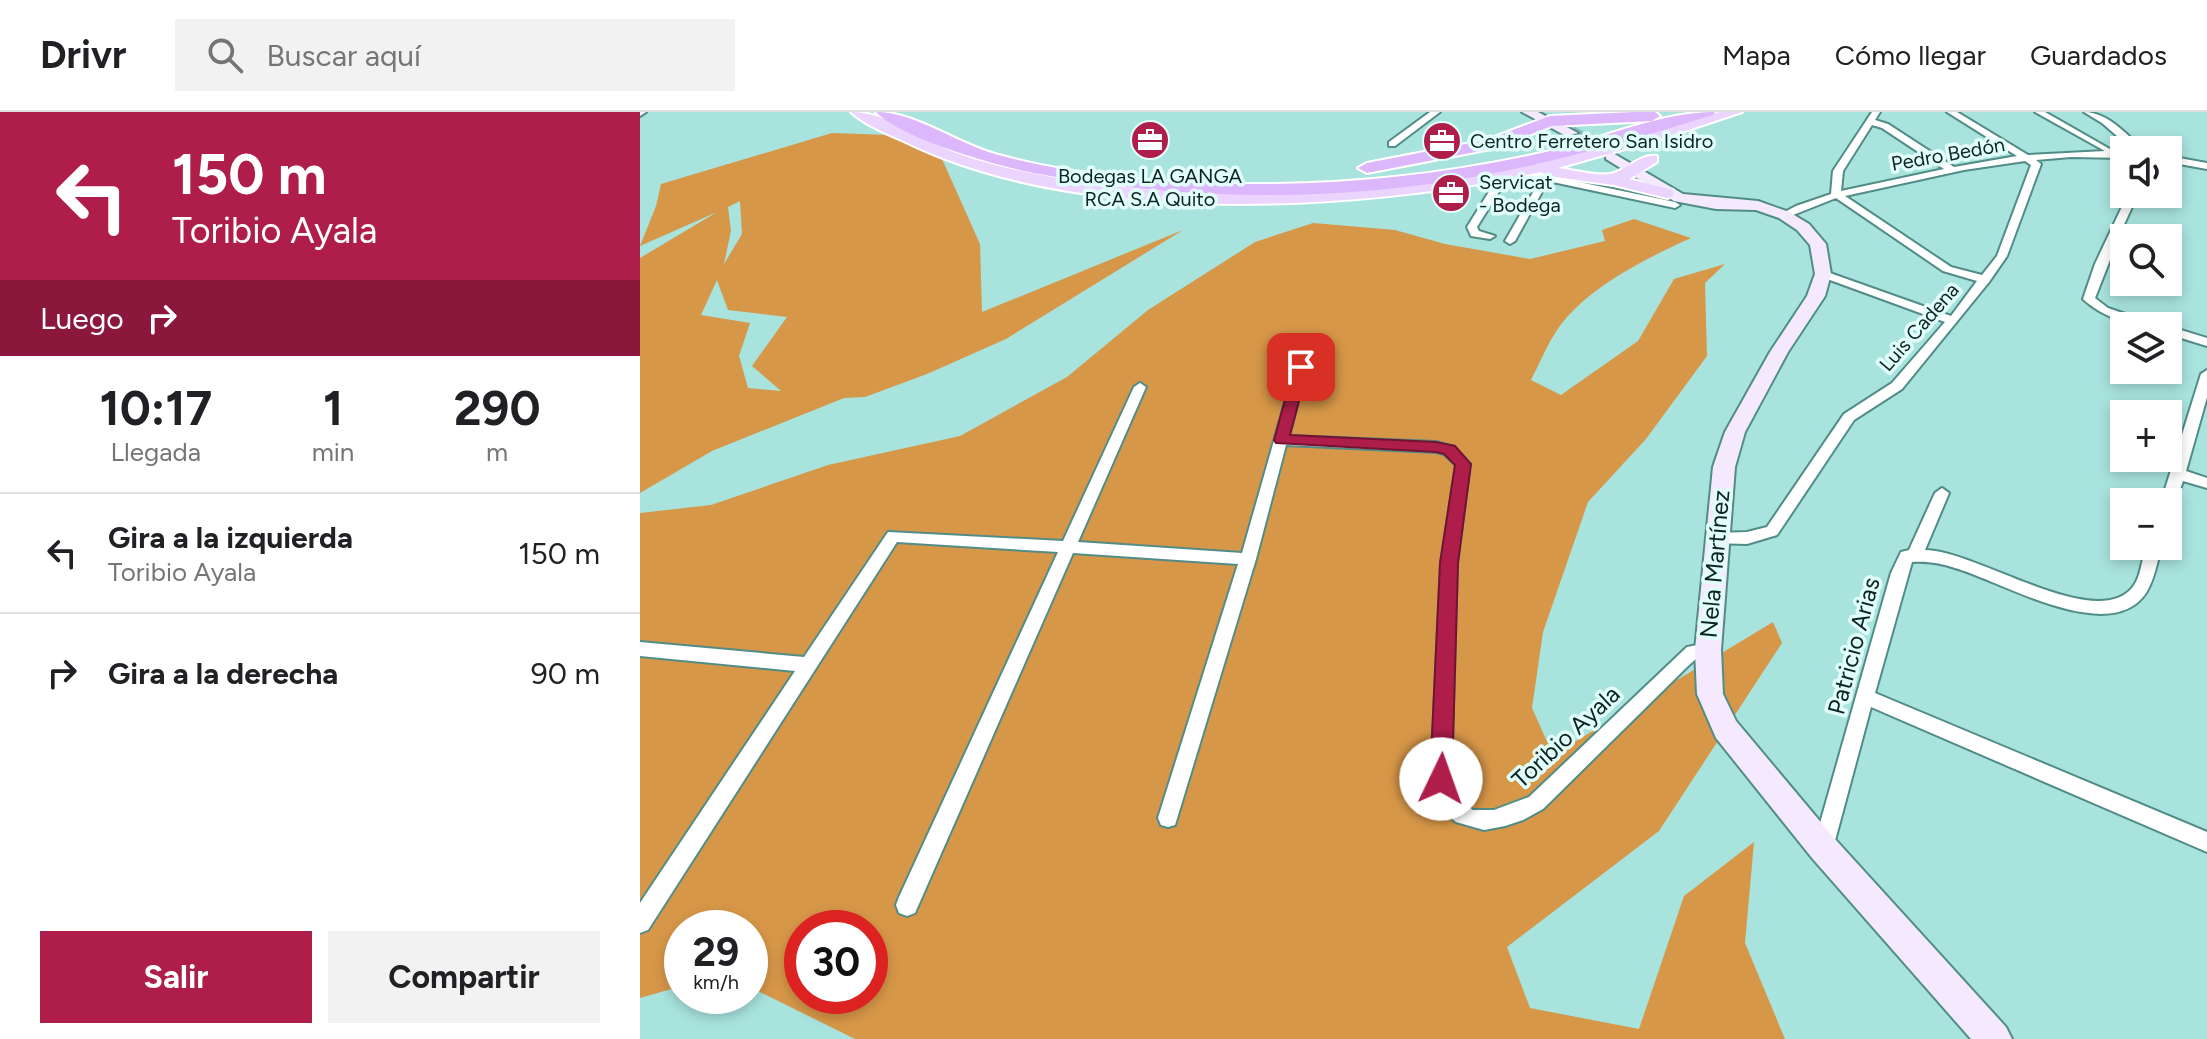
<!DOCTYPE html>
<html lang="es">
<meta charset="utf-8">
<style>
:root{--surface:#fff;--page:#f2f2f2;--text:#202124;--muted:#757577;--line:#e0e0e0;--accent:#af1d4b}
body{margin:0;font-family:Figtree,sans-serif;background:var(--page);color:var(--text);height:100vh;display:flex;flex-direction:column;font-size:30px;white-space:nowrap}
*{box-sizing:border-box;margin:0}
p{font-size:26px;color:var(--muted)}
.icon{flex:none;width:44px;height:44px;fill:none;stroke:currentColor;stroke-width:2;stroke-linecap:round;stroke-linejoin:round}
.map{position:relative;flex:1;overflow:hidden}
.sheet{display:flex;flex-direction:column;background:var(--surface);width:640px}
.sheet>*{flex:none}
.top-card{background:#af1d4b;color:#fff;overflow:hidden}
.fabs{position:absolute;left:1470px;top:24px;display:grid;gap:16px}
.fabs a{display:grid;place-items:center;width:72px;height:72px;border-radius:0px;background:var(--surface);box-shadow:0 4px 12px #0003;font-size:40px}
.speed{position:absolute;left:24px;top:798px;display:flex;gap:16px;font-size:40px;font-weight:700;text-align:center}
.speed>*{display:grid;place-content:center;width:104px;height:104px;border-radius:50%;background:var(--surface);box-shadow:0 4px 12px #0003;line-height:1}
.speed small{font-size:20px;font-weight:400}
.speed .limit{border:12px solid #d22;background:#fff;color:#111}
.pin{position:absolute;display:grid;place-items:center;width:68px;height:68px;color:#fff;margin:-34px;border-radius:16px;box-shadow:0 4px 12px #0006}
.me{position:absolute;width:88px;margin:-44px;rotate:3deg;stroke-linejoin:round;filter:drop-shadow(0 0 6px #0008)}
.turn{display:flex;align-items:center;gap:28px;height:168px;padding:0 40px;font-size:36px}
.turn .icon{width:104px;height:104px;stroke-width:2.5}
.turn b{display:block;font-size:56px;line-height:68px}
.then{display:flex;align-items:center;height:76px;padding:0 40px;background:#0003;gap:16px;font-size:30px}
.eta{display:flex;justify-content:space-evenly;align-items:center;height:136px;text-align:center}
.eta b{font-size:48px;font-weight:700;line-height:56px}
.button{display:flex;gap:16px;margin-top:auto;padding:16px 40px}
.button a{flex:1;height:92px;border-radius:0px;background:var(--accent);color:#fff;font-size:32px;font-weight:700;line-height:92px;text-align:center}
.button a+a{background:var(--page);color:var(--text)}
ul{padding:0;list-style:none}
li{display:flex;align-items:center;gap:24px;height:120px;padding:0 40px;border-top:2px solid var(--line)}
li div{flex:1}
li b{display:block;font-size:30px}
li em{font-style:normal}
header{display:flex;align-items:center;gap:48px;box-sizing:border-box;height:112px;padding:0 40px;background:var(--surface);border-bottom:2px solid var(--line)}
header strong{font-size:38px}
nav{display:flex;gap:44px;margin-inline-start:auto;font-size:28px}
.search{width:560px;height:72px;background:var(--page);display:flex;align-items:center;gap:20px;box-sizing:border-box;padding:0 28px;border-radius:0px;color:var(--muted);font-size:30px}
main{display:flex;flex:1;min-height:0}
.map>svg:first-child{display:block}
.green{fill:#d79748;fill-rule:evenodd}
.lines{fill:none;stroke-linecap:round;stroke-linejoin:round}
.secondary-tunnel{stroke:#89bdb9;stroke-width:15;stroke-dasharray:15 7;stroke-linecap:butt}
.street-casing{stroke:#528c87;stroke-width:4}
.secondary-casing{stroke:#528c87;stroke-width:4}
.primary-casing{stroke:#fff;stroke-width:4}
.highway-casing{stroke:#fff;stroke-width:4}
.street{fill:#fff;fill-rule:evenodd}
.secondary{fill:#f5e9fe;fill-rule:evenodd}
.primary{fill:#ebd4fd;fill-rule:evenodd}
.highway{fill:#ddb7fc;fill-rule:evenodd}
.route{fill:#af1d4b;stroke:#721331;stroke-width:2}
.labels{text-anchor:middle;stroke-width:7;stroke-linejoin:round;paint-order:stroke}
.far-poi-label{font-size:20px;fill:#0c2523;stroke:#e1fefb;text-anchor:start}
.far-street-label{font-size:20px;fill:#0c2523;stroke:#e1fefb}
.street-label{font-size:24px;fill:#0c2523;stroke:#e1fefb}
</style>
<header>
<strong>Drivr</strong>
<div class="search"><svg class="icon" aria-label="search" viewBox="0 0 24 24"><circle cx="10" cy="10" r="6"/><path d="M15 15l6 6"/></svg>Buscar aquí</div>
<nav><a>Mapa</a><a>Cómo llegar</a><a>Guardados</a></nav>
</header>
<main>
<section class="sheet">
<div class="top-card">
<div class="turn"><svg class="icon" aria-label="left" viewBox="0 0 24 24"><path d="M17 20v-9H6M10 6l-5 5 5 5"/></svg><div><b>150 m</b>Toribio Ayala</div></div>
<div class="then">Luego<svg class="icon" aria-label="right" viewBox="0 0 24 24"><path d="M7 20v-9h11M14 6l5 5-5 5"/></svg></div>
</div>
<div class="eta">
<div><b>10:17</b><p>Llegada</p></div>
<div><b>1</b><p>min</p></div>
<div><b>290</b><p>m</p></div>
</div>
<ul>
<li><svg class="icon" aria-label="left" viewBox="0 0 24 24"><path d="M17 20v-9H6M10 6l-5 5 5 5"/></svg><div><b>Gira a la izquierda</b><p>Toribio Ayala</p></div><em>150 m</em></li>
<li><svg class="icon" aria-label="right" viewBox="0 0 24 24"><path d="M7 20v-9h11M14 6l5 5-5 5"/></svg><div><b>Gira a la derecha</b></div><em>90 m</em></li>
</ul>
<div class="button"><a>Salir</a><a>Compartir</a></div>
</section>
<div class="map">
<svg width="1567" height="927" viewBox="0 0 1567 927">
<rect width="100%" height="100%" fill="#a8e3de"/>
<g class="green">
<path d="M192,21L249,23L302,47L340,132L342,200L543,118L366,227L287,262L225,285L204,286L72,339L0,381V146L77,100L0,134L16,94L21,72ZM100,89L102,122L84,152L91,119L88,95ZM77,168L88,198L147,205L112,254L141,279L108,276L99,244L110,211L61,203Z"/>
<path d="M994,107L1051,126C1005,147 941,178 914,223C905,237 899,253 891,268L921,283L998,229L1034,167L1085,152L1065,171L1067,244L1006,327L948,390L903,520L892,596L913,643L1133,510L1142,531L1019,719L867,835L890,896L999,917L1044,784L1114,730L1105,831L1145,927H215L110,875V816H42V874L0,886V401L71,393L188,353L320,324L427,265L508,198L615,130L673,111L755,118L805,132L890,147L965,129L962,118ZM162,816H230V884H162Z"/>
</g>
<g class="lines">
<polyline class="secondary-tunnel" points="931,21 971,44"/>
<g class="street-casing">
<g id="street">
<polygon points="0,0 6,0 0,4"/>
<polygon points="790,0 800,0 755,34 749,34 749,30"/>
<path d="M1232,0H1240L1235,8L1248,12L1314,55L1377,44L1307,0H1317L1388,43L1465,39L1395,0H1405L1475,40H1484V46L1431,45L1396,48L1401,52L1367,144L1349,170L1262,277L1214,308L1137,423L1107,432L1071,431L1068,427L1076,421L1107,420L1127,415L1204,302L1252,271L1305,210L1179,164V160H1187L1311,204L1337,169L1303,159L1196,86L1148,105L1139,103L1156,94L1191,82L1193,59ZM1232,13L1242,16L1304,57L1201,79L1203,59ZM1385,49L1391,53L1357,144L1342,163L1311,155L1205,84L1324,58Z"/>
<path d="M1444,0C1467,0 1487,22 1503,38H1493L1462,11Z"/>
<polygon points="1528,44 1567,51 1567,57 1528,50"/>
<polygon points="877,57 1035,90 1040,93 1035,96 908,69 875,129 870,132 865,129 900,68 874,62 872,60"/>
<polygon points="865,59 870,62 837,115 839,119 855,124 850,127 831,124 827,115 860,62"/>
<path d="M1488,82H1498L1481,119L1502,126L1479,125L1455,186L1468,196L1520,214C1493,214 1463,206 1443,187L1455,152Z"/>
<polygon points="1528,131 1532,132 1538,143 1532,153 1528,154"/>
<polygon points="1528,214 1567,226 1567,234 1528,222"/>
<polygon points="661,251 667,255 649,324 796,330 814,335 830,352 817,451 811,667 818,687 833,698 854,698 889,685 1047,535 1068,531 1074,533 1077,538 1074,543 1057,546 1048,554 903,697 883,708 865,714 844,718 816,710 804,700 791,667 801,451 816,353 804,342 796,340 646,333 616,447 535,713 528,715 521,713 518,706 598,452 433,441 275,801 267,804 259,801 256,793 259,785 418,440 257,430 8,818 0,821 0,791 155,559 0,544 0,530 164,545 248,420 423,429 494,275 500,271 506,275 438,430 602,441 655,255"/>
<polygon points="1567,258 1567,285 1546,359 1567,366 1567,376 1543,369 1535,392 1528,397 1528,390 1521,390 1561,262"/>
<path d="M1302,376L1309,381L1285,438C1336,438 1454,520 1492,476C1501,466 1502,446 1506,434H1522C1517,449 1515,467 1506,481C1470,535 1361,469 1315,456C1300,451 1288,449 1272,450L1235,581L1567,720V740L1231,595L1193,736L1190,743L1183,746L1176,743L1173,736L1251,461L1261,440L1269,438L1295,381Z"/>
</g>
</g>
<g class="secondary-casing">
<g id="secondary">
<polygon points="882,0 898,0 938,21 926,24"/>
<polygon points="971,40 1043,82 1118,89 1149,100 1169,112 1186,132 1191,162 1185,184 1148,240 1105,320 1095,355 1081,538 1083,582 1096,609 1194,726 1366,915 1372,927 1331,927 1172,746 1076,626 1057,582 1055,538 1073,355 1085,320 1130,240 1167,184 1175,162 1170,133 1157,118 1139,106 1116,98 1076,97 1034,89 966,47 966,41"/>
</g>
</g>
<g class="primary-casing">
<path id="primary" d="M211,0C246,0 279,26 311,39C349,54 389,61 429,68C588,94 761,83 917,47C972,34 1026,16 1080,0H1102L1024,26L918,56C934,58 954,64 970,62C987,59 1000,41 1017,44V50L989,67L1033,78V84L1027,86L974,73L908,64L901,60C717,100 442,114 270,32C251,23 226,14 211,0Z"/>
</g>
<g class="highway-casing">
<g id="highway">
<path d="M236,0C275,0 316,31 355,42C441,66 544,73 633,72C726,71 819,60 910,39C964,26 1020,0 1075,0L1073,3C997,26 922,49 844,63C695,91 541,89 393,61C355,53 262,27 236,0Z"/>
<polygon points="994,0 1015,0 1020,4 1012,9 912,14 856,36 727,61 718,56 727,51 846,28 910,4"/>
</g>
</g>
<use href="#street" class="street"/>
<use href="#secondary" class="secondary"/>
<use href="#primary" class="primary"/>
<use href="#highway" class="highway"/>
</g>
<polygon class="route" points="661,250 668,255 650,323 796,330 815,334 831,352 818,451 812,667 808,674 801,677 793,674 790,667 800,451 815,353 804,342 796,340 636,331 634,328 654,255"/>
<defs>
<g id="office-disc" transform="scale(2)"><circle r="9.5" fill="#af1d4b" stroke="#e1fefb"/><path d="M-6-3h4V-5.5h4V-3h4V5H-6ZM-1-4.5V-3h2v-1.5ZM-6 0V1H6V0Z" fill="#fff"/></g>
</defs>
<g fill-rule="evenodd">
<use href="#office-disc" x="510" y="28"/>
<use href="#office-disc" x="802" y="29"/>
<use href="#office-disc" x="811" y="81"/>
</g>
<g class="labels">
<g class="far-poi-label">
<text x="830" y="36">Centro Ferretero San Isidro</text>
<text x="510" y="71" text-anchor="middle">Bodegas LA GANGA<tspan x="510" dy="23">RCA S.A Quito</tspan></text>
<text x="839" y="77">Servicat<tspan x="839" dy="23">- Bodega</tspan></text>
</g>
<g class="far-street-label">
<text transform="translate(1308 42) rotate(-10)" y="7">Pedro Bedón</text>
<text transform="translate(1279 215) rotate(-49)" y="7">Luis Cadena</text>
</g>
<g class="street-label">
<text transform="translate(1075 452) rotate(-85)" y="8">Nela Martínez</text>
<text transform="translate(1214 534) rotate(-75)" y="8">Patricio Arias</text>
<text transform="translate(926 625) rotate(-43)" y="8">Toribio Ayala</text>
</g>
</g>
</svg>
<div class="fabs">
<a><svg class="icon" aria-label="sound" viewBox="0 0 24 24"><path d="M4 9h4l5-4v14l-5-4H4zM17 9q2 3 0 6"/></svg></a>
<a><svg class="icon" aria-label="search" viewBox="0 0 24 24"><circle cx="10" cy="10" r="6"/><path d="M15 15l6 6"/></svg></a>
<a><svg class="icon" aria-label="layers" viewBox="0 0 24 24"><path d="M12 4l9 5-9 5-9-5zM3 14l9 5 9-5"/></svg></a>
<a>+</a>
<a>−</a>
</div>
<div class="speed"><div>29<small>km/h</small></div><div class="limit">30</div></div>
<div class="pin" style="left:661px;top:255px;background:#d93025"><svg class="icon" aria-label="arrive" viewBox="0 0 24 24"><path d="M6 21V4h12l-3 4 3 4H6"/></svg></div>
<svg class="me" style="left:801px;top:667px" viewBox="-20 -20 40 40"><circle r="19" fill="#fff"/><path d="M0-13L10 11 0 6-10 11z" fill="#af1d4b"/></svg>
</div>
</main>
